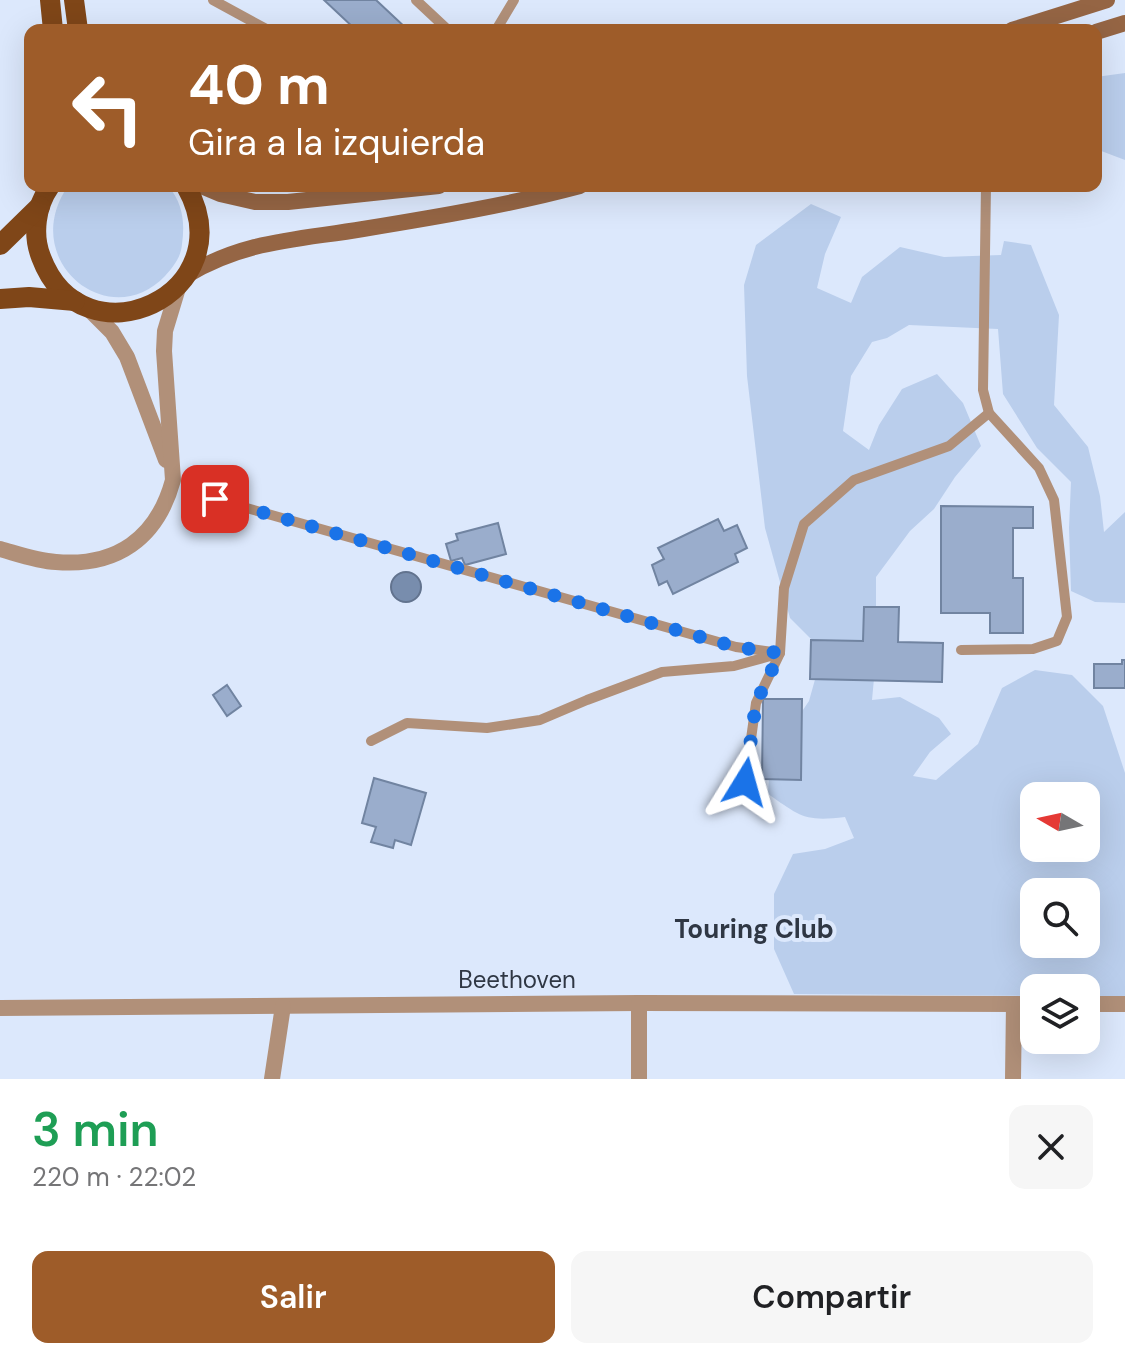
<!DOCTYPE html>
<html lang="es">
<meta charset="utf-8">
<style>
:root{--surface:#fff;--page:#f6f6f6;--text:#202124;--muted:#757577;--accent:#9e5c29}
body{margin:0;font-family:"DM Sans",sans-serif;background:var(--page);color:var(--text);height:100vh;display:flex;flex-direction:column;font-size:30px;white-space:nowrap}
*{box-sizing:border-box;margin:0}
p{font-size:26px;color:var(--muted)}
.icon{flex:none;width:44px;height:44px;fill:none;stroke:currentColor;stroke-width:2;stroke-linecap:round;stroke-linejoin:round}
.map{position:relative;height:1079px;overflow:hidden}
.sheet{display:flex;flex-direction:column;background:var(--surface);flex:1}
.sheet>*{flex:none}
.top-card{position:absolute;left:24px;top:24px;width:1078px;height:168px;border-radius:16px;box-shadow:0 8px 32px #0002;background:#9e5c29;color:#fff;overflow:hidden}
.needle{width:52px;rotate:279deg}
.tools{position:absolute;left:1020px;top:782px;display:grid;gap:16px}
.tools a{display:grid;place-items:center;width:80px;height:80px;border-radius:16px;background:var(--surface);box-shadow:0 8px 32px #0002;font-size:40px}
.pin{position:absolute;display:grid;place-items:center;width:68px;height:68px;color:#fff;margin:-34px;border-radius:16px;box-shadow:0 4px 12px #0006}
.me{position:absolute;width:88px;margin:-44px;rotate:8deg;stroke-linejoin:round;filter:drop-shadow(0 0 6px #0008)}
.turn{display:flex;align-items:center;gap:28px;height:168px;padding:0 32px;font-size:36px}
.turn .icon{width:104px;height:104px;stroke-width:2.5}
.turn b{display:block;font-size:56px;line-height:68px}
.round{display:grid;place-items:center;flex:none;width:84px;height:84px;border-radius:16px;background:var(--page)}
.headline{display:flex;align-items:center;justify-content:space-between;height:136px;padding:0 32px}
h1{font-size:48px;font-weight:600;line-height:60px;color:#1e9e55}
.action{display:flex;gap:16px;margin-top:auto;padding:16px 32px}
.action a{flex:1;height:92px;border-radius:16px;background:var(--accent);color:#fff;font-size:32px;font-weight:600;line-height:92px;text-align:center}
.action a+a{background:var(--page);color:var(--text)}
.map>svg:first-child{display:block}
.green{fill:#baceec;fill-rule:evenodd}
.water{fill:#788dad;stroke:#62738e;stroke-width:2}
.building{fill:#9aadcc;stroke:#7184a1;stroke-width:2}
.lines{fill:none;stroke-linecap:round;stroke-linejoin:round}
.service{stroke:#b19079;stroke-width:10}
.minor{stroke:#b19079;stroke-width:16}
.tertiary{stroke:#b19079;stroke-width:16}
.secondary{stroke:#956544;stroke-width:16}
.primary{stroke:#7f4618;stroke-width:20}
.route{stroke:#1a73e8;stroke-width:14;stroke-dasharray:0 25.2}
.labels{text-anchor:middle;stroke-width:8;stroke-linejoin:round;paint-order:stroke}
.street-label{font-size:24px;fill:#2f3744;stroke:#dce8fc}
.neighbourhood-label{font-size:26px;font-weight:bold;fill:#2f3744;stroke:#dce8fc}
</style>
<div class="map">
<svg width="1125" height="1079" viewBox="0 0 1125 1079">
<rect width="100%" height="100%" fill="#dce8fc"/>
<g class="green">
<polygon points="1125,73 1125,160 1096,149 1096,77"/>
<path d="M68,186H168C183,203 185,223 182,244C181,257 174,266 165,276C109,335 17,260 68,186Z"/>
<path d="M811,204L841,217L825,254L817,288L851,303L862,277L900,247L944,257L1001,255L1004,241L1031,245L1059,315L1054,405L1088,447L1100,496L1104,532L1125,512V603L1095,602L1071,591L1069,528L1071,482L1037,448L1003,394L998,329L909,325L887,338L872,342L851,376L843,431L869,450L879,425L902,389L937,374L963,403L981,446L955,477L934,509L910,531L876,577V657L872,700L900,697L939,718L951,734L930,752L913,776L936,780L978,744L1002,688L1035,670L1072,675L1103,706L1125,773V996H1086V988H1034V996L794,994L774,949V894L793,854L825,849L854,838L845,817C804,822 800,816 768,794L770,759L809,701L823,651L790,618L765,528L747,376L744,285L756,245ZM1034,796H1086V848H1034ZM1034,892H1086V944H1034Z"/>
</g>
<circle class="water" cx="406" cy="587" r="15"/>
<g class="building">
<polygon points="324,0 376,0 408,30 356,30"/>
<polygon points="941,506 1033,507 1033,528 1013,528 1013,578 1023,578 1023,633 990,633 990,613 941,613"/>
<polygon points="718,519 724,531 737,525 747,548 735,554 738,562 673,594 667,581 659,585 652,565 664,559 658,548"/>
<polygon points="498,523 506,554 465,565 462,558 451,561 446,544 458,540 456,534"/>
<polygon points="864,607 899,607 898,642 943,643 942,682 810,679 811,640 863,641"/>
<polygon points="1122,660 1125,660 1125,688 1094,688 1094,664 1122,664"/>
<polygon points="227,685 241,706 227,716 213,695"/>
<polygon points="763,699 802,699 801,780 762,779"/>
<polygon points="374,778 426,793 411,845 395,840 393,848 371,842 376,827 362,823"/>
</g>
<g class="lines">
<g class="service">
<polyline points="213,0 268,30"/>
<polyline points="416,0 448,30"/>
<polyline points="496,30 514,0"/>
<polyline points="215,499 736,647 780,653"/>
<polyline points="961,650 1033,649 1057,641 1067,617 1054,500 1039,468 989,413 983,390 986,186"/>
<polyline points="371,741 407,723 487,728 540,720 587,700 662,672 734,666 774,655"/>
<polyline points="745,782 756,703 780,653 784,588 804,524 854,480 949,446 989,413"/>
</g>
<g class="minor">
<polyline points="1086,1004 1125,1004"/>
<polyline points="0,1008 639,1003 1034,1004"/>
<polyline points="272,1079 283,1006"/>
<polyline points="639,1079 639,1003"/>
<polyline points="1013,1079 1014,1004"/>
</g>
<g class="tertiary">
<polyline points="88,308 112,332 127,357 166,460"/>
<path d="M0,549C18,554 37,561 56,562C116,567 157,539 173,480L164,351L165,331L178,288"/>
</g>
<g class="secondary">
<polyline points="1012,30 1107,0"/>
<polyline points="1096,32 1125,23"/>
<polyline points="201,186 220,194 255,202 288,202 439,186"/>
<path d="M187,275C246,240 297,240 363,229C436,217 509,205 580,186"/>
</g>
<g class="primary">
<polyline points="50,0 53,30"/>
<polyline points="74,0 78,30"/>
<path d="M50,186C36,206 32,234 41,257C83,369 247,294 186,186"/>
<polyline points="0,245 40,206"/>
<polyline points="0,299 29,297 75,301"/>
</g>
</g>
<g class="lines">
<polyline class="route" points="215,499 736,647 780,653 756,703 745,782"/>
</g>
<g class="labels">
<g class="street-label">
<text x="517" y="988">Beethoven</text>
</g>
<g class="neighbourhood-label">
<text x="754" y="938">Touring Club</text>
</g>
</g>
</svg>
<div class="tools">
<a><svg class="needle" viewBox="-14 -14 28 28"><path d="M0-13l5 13h-10z" fill="#e53935"/><path d="M0 13l5-13h-10z" fill="#757577"/></svg></a>
<a><svg class="icon" aria-label="search" viewBox="0 0 24 24"><circle cx="10" cy="10" r="6"/><path d="M15 15l6 6"/></svg></a>
<a><svg class="icon" aria-label="layers" viewBox="0 0 24 24"><path d="M12 4l9 5-9 5-9-5zM3 14l9 5 9-5"/></svg></a>
</div>
<div class="pin" style="left:215px;top:499px;background:#d93025"><svg class="icon" aria-label="arrive" viewBox="0 0 24 24"><path d="M6 21V4h12l-3 4 3 4H6"/></svg></div>
<svg class="me" style="left:745px;top:782px" viewBox="-20 -20 40 40"><path d="M0-17L14 15 0 8-14 15z" fill="#1a73e8" stroke="#fff" stroke-width="4"/></svg>
<div class="top-card">
<div class="turn"><svg class="icon" aria-label="left" viewBox="0 0 24 24"><path d="M17 20v-9H6M10 6l-5 5 5 5"/></svg><div><b>40 m</b>Gira a la izquierda</div></div>
</div>
</div>
<section class="sheet">
<div class="headline"><div><h1>3 min</h1><p>220 m · 22:02</p></div><a class="round"><svg class="icon" aria-label="close" viewBox="0 0 24 24"><path d="M6 6l12 12M18 6L6 18"/></svg></a></div>
<div class="action"><a>Salir</a><a>Compartir</a></div>
</section>
